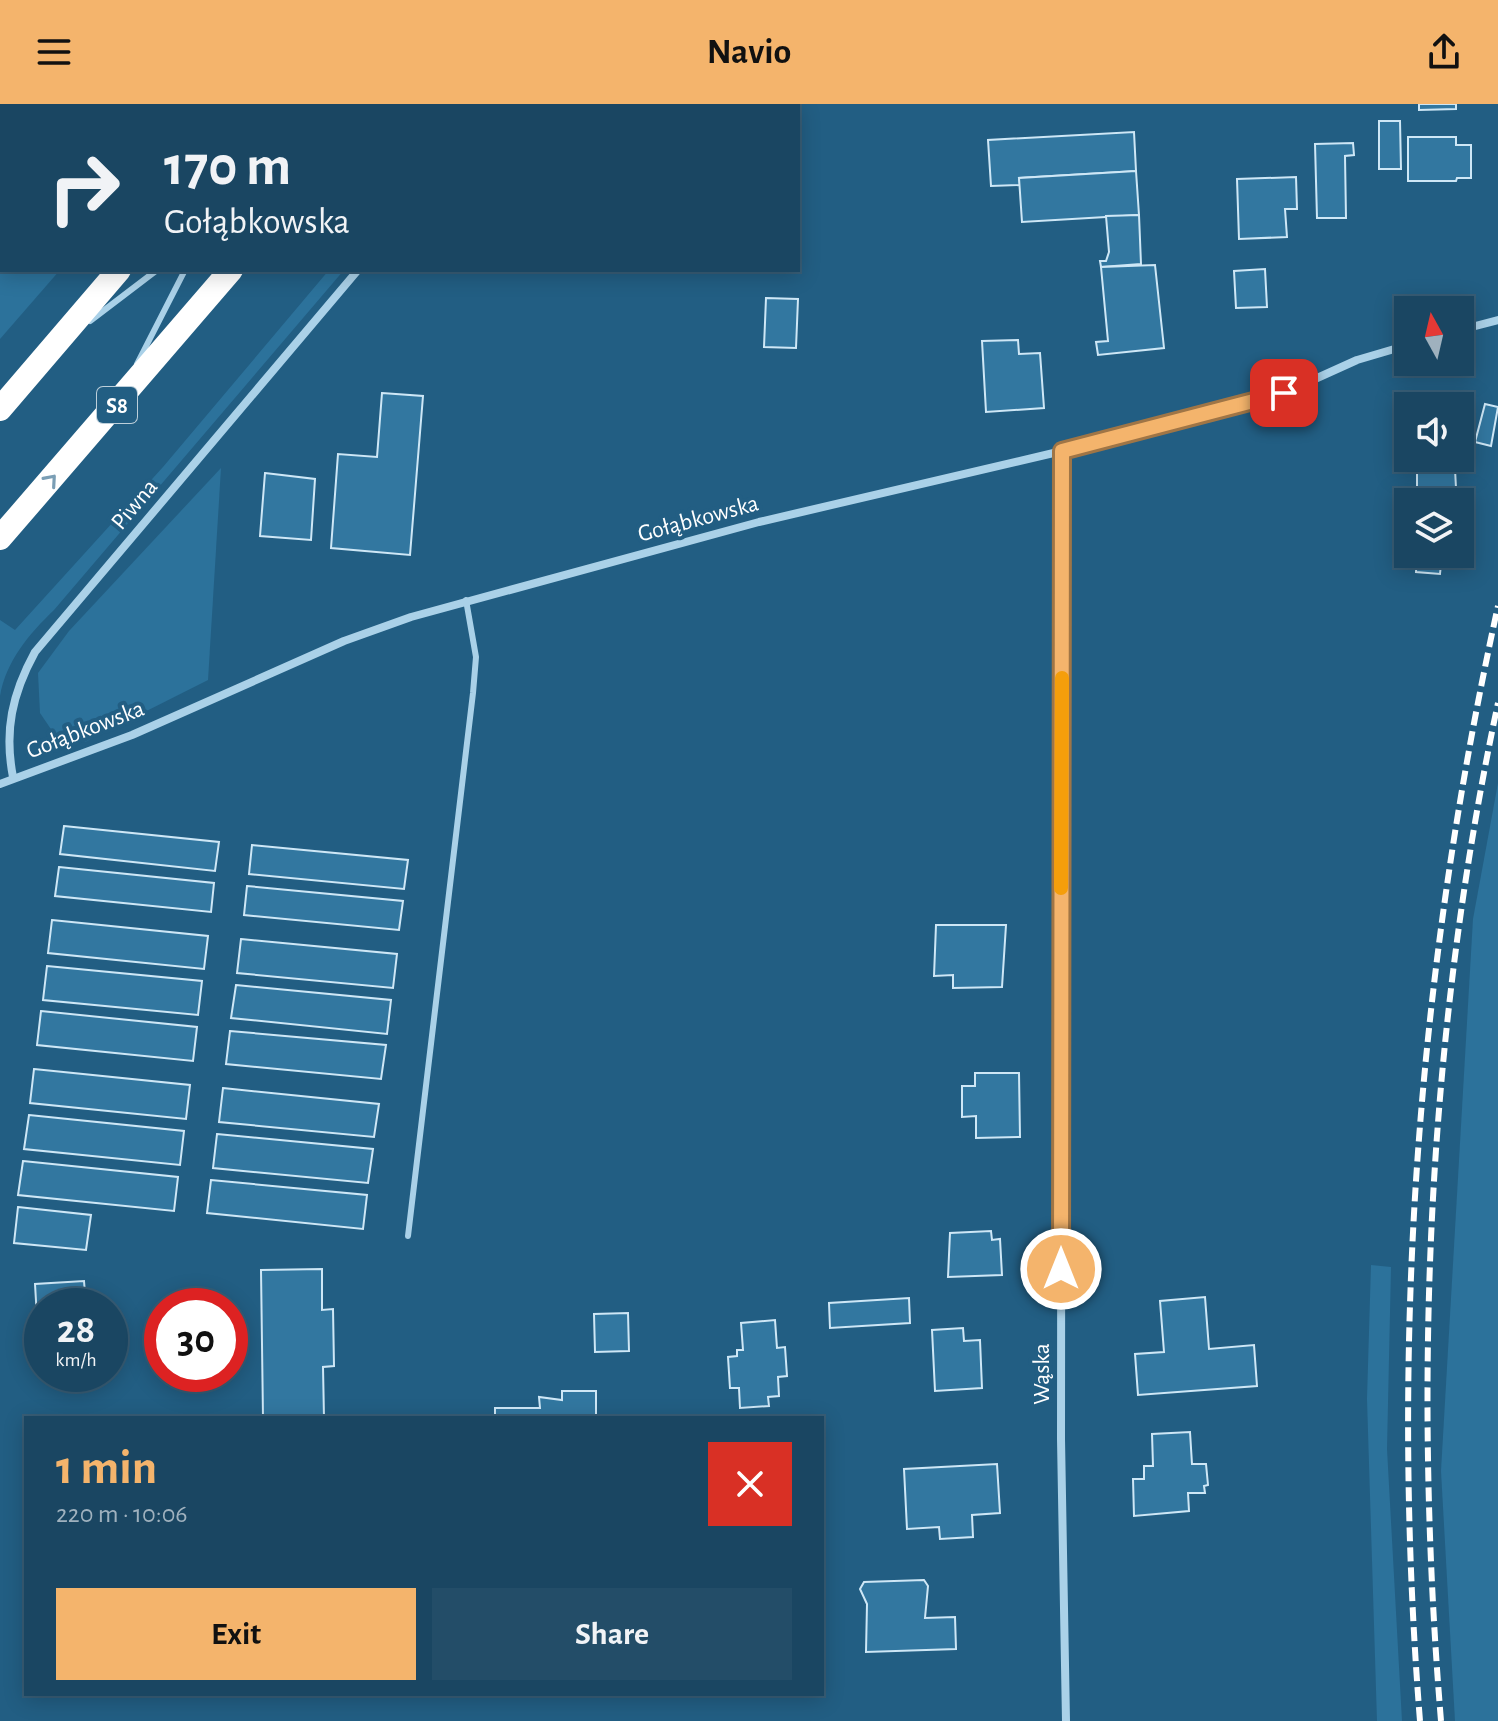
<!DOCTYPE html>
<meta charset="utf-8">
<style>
:root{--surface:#1a4662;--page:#234d68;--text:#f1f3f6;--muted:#9fb1be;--line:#385e77;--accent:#f4b46c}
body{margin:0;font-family:"Alegreya Sans",sans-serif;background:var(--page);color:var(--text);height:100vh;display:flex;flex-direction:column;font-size:30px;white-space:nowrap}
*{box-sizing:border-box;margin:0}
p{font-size:26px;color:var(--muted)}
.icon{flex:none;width:44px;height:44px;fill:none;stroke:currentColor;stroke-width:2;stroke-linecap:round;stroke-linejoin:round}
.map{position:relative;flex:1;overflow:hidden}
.drawer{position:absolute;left:24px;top:1312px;width:800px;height:280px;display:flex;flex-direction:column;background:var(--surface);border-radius:0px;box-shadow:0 4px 20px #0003,0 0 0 2px var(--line)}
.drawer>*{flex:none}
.top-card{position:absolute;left:0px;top:0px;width:800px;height:168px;box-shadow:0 4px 20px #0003,0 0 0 2px var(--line);background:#1a4662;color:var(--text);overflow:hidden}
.needle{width:52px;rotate:352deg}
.tools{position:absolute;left:1394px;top:192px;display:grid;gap:16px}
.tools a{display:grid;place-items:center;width:80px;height:80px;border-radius:0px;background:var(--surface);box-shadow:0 4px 20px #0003,0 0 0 2px var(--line);font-size:40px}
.speed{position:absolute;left:24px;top:1184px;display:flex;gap:16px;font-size:40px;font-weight:700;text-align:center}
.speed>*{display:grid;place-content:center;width:104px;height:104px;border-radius:50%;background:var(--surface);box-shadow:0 4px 20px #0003,0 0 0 2px var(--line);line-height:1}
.speed small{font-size:20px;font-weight:400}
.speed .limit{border:12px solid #d22;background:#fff;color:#111}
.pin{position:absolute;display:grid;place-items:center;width:68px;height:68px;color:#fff;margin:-34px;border-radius:16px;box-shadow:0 4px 12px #0006}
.me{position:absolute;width:88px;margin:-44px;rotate:0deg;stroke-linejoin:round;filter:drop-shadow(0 0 6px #0008)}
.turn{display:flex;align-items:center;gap:28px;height:168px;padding:0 32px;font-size:36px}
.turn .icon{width:104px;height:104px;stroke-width:2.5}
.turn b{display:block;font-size:56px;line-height:68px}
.round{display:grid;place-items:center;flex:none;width:84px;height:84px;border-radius:0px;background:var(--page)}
.overview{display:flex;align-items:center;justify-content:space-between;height:136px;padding:0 32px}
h1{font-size:48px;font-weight:700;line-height:60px;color:var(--accent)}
.button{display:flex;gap:16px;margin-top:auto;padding:16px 32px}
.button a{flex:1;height:92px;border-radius:0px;background:var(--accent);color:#111;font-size:32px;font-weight:700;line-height:92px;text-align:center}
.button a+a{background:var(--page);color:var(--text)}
header{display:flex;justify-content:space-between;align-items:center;height:104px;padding:0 32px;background:var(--accent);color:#111;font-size:36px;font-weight:700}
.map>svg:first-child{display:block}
.green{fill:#2c729b}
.building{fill:#3277a0;stroke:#cee7f6;stroke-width:2}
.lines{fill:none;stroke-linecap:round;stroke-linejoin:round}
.service{stroke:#aad1e8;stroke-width:6}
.minor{stroke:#aad1e8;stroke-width:8}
.motorway{stroke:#fff;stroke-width:24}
.rail{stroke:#fff;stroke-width:6;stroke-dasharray:14 6;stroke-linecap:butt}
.oneway{stroke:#7a9eb5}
.route-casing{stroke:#9f7546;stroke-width:20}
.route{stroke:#f4b46c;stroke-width:14}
.slow{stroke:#f59e0b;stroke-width:14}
.labels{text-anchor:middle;stroke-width:8;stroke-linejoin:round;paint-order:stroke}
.shield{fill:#225e83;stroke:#bdcfda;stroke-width:2}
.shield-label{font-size:22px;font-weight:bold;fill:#fff}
.street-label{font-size:24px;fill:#fff;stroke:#225e83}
</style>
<header><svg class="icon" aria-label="menu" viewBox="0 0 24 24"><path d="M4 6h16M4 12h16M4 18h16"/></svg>Navio<svg class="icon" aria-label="share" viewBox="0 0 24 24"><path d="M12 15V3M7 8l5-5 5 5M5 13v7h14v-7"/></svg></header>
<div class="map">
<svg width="1498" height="1617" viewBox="0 0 1498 1617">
<rect width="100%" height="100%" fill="#225e83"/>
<g class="green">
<polygon points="4,166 60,166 0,235 0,170"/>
<path d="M329,166H344L54,506C29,530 6,557 0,592V516L15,526L163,363Z"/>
<polygon points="221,364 208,576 85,638 57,634 40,609 38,569 69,527"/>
<polygon points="1498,679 1498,1617 1455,1617 1441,1367 1473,815"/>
<polygon points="1371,1161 1391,1163 1387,1345 1402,1617 1377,1617 1367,1295"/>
</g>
<g class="building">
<polygon points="1419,0 1456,0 1456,5 1419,6"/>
<polygon points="1379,17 1400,17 1401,65 1379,65"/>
<polygon points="1134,28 1136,67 1019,74 1020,81 991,82 988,36"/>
<polygon points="1408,33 1456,33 1456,41 1471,41 1471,74 1457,74 1456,77 1408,77"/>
<polygon points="1353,39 1354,51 1345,52 1346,114 1317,114 1315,40"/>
<polygon points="1136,67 1139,111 1022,118 1019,74"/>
<polygon points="1296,73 1297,105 1285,105 1287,133 1239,135 1237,75"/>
<polygon points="1139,111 1141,160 1101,163 1100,157 1106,157 1109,148 1106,112"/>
<polygon points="1155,161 1164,244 1098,251 1096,238 1108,237 1101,163"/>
<polygon points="1265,165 1267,203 1236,204 1234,167"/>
<polygon points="766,194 798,195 796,244 764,243"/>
<polygon points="1018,236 1019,250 1040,249 1044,304 986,308 982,237"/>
<polygon points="382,289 423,292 410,451 331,444 338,350 377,353"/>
<polygon points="1485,300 1498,303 1491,342 1475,338"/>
<polygon points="1417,354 1441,354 1441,366 1455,365 1456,384 1447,385 1447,392 1429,392 1428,385 1417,385"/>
<polygon points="265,369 315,375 311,436 260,432"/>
<polygon points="1417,450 1433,450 1433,460 1441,460 1440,470 1416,468"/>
<polygon points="64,722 219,738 215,767 60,750"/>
<polygon points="252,741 408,756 404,785 249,770"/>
<polygon points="59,763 214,779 211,808 55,792"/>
<polygon points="247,782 403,797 399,826 244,811"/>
<polygon points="52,816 208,832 204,865 48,849"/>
<polygon points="936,821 1006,821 1002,883 953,884 953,871 934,872"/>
<polygon points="241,835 397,850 393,884 237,869"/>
<polygon points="47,862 202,877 198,911 43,896"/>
<polygon points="236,881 391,896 387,930 231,914"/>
<polygon points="41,907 197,923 193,957 37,941"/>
<polygon points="230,927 386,941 381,975 226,960"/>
<polygon points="34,965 190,981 186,1015 30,999"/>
<polygon points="975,969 1019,969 1020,1033 976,1034 976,1012 962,1013 962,982 975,982"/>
<polygon points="223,984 379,1000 374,1033 219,1018"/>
<polygon points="29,1011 184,1027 180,1061 24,1045"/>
<polygon points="217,1030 373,1045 368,1079 213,1064"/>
<polygon points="23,1057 178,1073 174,1107 18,1091"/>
<polygon points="211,1076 367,1091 363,1125 207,1109"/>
<polygon points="18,1103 91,1111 86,1146 14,1139"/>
<polygon points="991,1127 992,1136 1000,1135 1002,1171 948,1173 950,1129"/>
<polygon points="322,1165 322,1206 333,1205 334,1262 323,1263 324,1314 263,1314 261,1166"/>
<polygon points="84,1177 86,1202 42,1202 42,1213 37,1214 35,1180"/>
<polygon points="1205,1193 1209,1245 1254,1241 1257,1282 1138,1291 1135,1250 1164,1248 1160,1197"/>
<polygon points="909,1194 910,1219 830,1224 829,1199"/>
<polygon points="628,1209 629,1247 595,1248 594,1210"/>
<polygon points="775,1216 777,1244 785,1243 787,1272 778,1273 779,1292 768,1293 769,1302 740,1304 739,1284 730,1284 728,1253 737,1252 737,1246 743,1246 741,1219"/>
<polygon points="963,1224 964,1237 980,1236 982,1284 935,1287 932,1226"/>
<polygon points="562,1287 596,1287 596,1314 495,1314 495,1304 540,1304 539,1293 562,1296"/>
<polygon points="1190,1328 1192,1360 1206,1360 1208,1381 1204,1382 1205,1389 1188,1389 1189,1407 1134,1412 1133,1375 1144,1375 1144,1362 1153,1362 1152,1330"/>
<polygon points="997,1360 1000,1409 972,1411 973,1433 940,1435 939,1423 907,1425 904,1365"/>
<polygon points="924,1476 928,1482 925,1514 955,1513 956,1545 866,1548 867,1500 860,1485 864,1478"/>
</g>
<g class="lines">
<g class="service">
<polyline points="271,2 272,0"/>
<polyline points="90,217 157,166"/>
<polyline points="137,260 185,166"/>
<polyline points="408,1132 473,589 476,553 466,496"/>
</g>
<g class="minor">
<polyline points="105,2 107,0"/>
<polyline points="497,2 499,0"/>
<polyline points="0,126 2,123"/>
<polyline points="1460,226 1498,216"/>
<polyline points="1062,347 1061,1335 1066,1617"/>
<path d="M13,673C4,627 12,590 35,548L358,166"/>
<polyline points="0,680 132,631 344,537 411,513 759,418 1062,347 1284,289 1357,256 1408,241"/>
</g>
<g class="motorway">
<polyline points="256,2 258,0"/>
<polyline points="370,2 372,0"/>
<polyline points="0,305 119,166"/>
<polyline points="0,434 231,166"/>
</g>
<g class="rail">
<path d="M1420,1617C1390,1242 1417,869 1498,502"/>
<path d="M1441,1617C1413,1279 1427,931 1498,599"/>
</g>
</g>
<defs><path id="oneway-chevron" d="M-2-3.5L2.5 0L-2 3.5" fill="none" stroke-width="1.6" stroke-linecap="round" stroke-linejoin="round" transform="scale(2)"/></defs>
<use class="oneway" href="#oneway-chevron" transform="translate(51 376) rotate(-49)"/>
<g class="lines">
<g class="route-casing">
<polyline id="route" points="1061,1165 1062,347 1284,289"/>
</g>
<use href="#route" class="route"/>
<polyline class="slow" points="1061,784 1062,574"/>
</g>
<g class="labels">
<rect class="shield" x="97" y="283" width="40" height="36" rx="6"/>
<g class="shield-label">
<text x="117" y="309">S8</text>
</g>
<g class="street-label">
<text transform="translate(134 400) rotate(-50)" y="8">Piwna</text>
<text transform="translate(698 414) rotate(-15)" y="8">Gołąbkowska</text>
<text transform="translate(85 625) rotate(-21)" y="8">Gołąbkowska</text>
<text transform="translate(1041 1270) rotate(-90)" y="8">Wąska</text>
</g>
</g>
</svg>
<div class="tools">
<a><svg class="needle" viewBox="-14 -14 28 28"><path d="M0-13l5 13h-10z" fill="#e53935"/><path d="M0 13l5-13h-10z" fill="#9fb1be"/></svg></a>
<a><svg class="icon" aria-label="sound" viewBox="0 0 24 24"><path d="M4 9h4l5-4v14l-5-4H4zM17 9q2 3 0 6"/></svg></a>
<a><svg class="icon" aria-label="layers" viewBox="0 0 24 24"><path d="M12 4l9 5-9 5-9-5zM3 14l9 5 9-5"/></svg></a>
</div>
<div class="speed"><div>28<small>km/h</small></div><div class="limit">30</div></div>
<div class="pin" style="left:1284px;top:289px;background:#d93025"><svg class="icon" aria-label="arrive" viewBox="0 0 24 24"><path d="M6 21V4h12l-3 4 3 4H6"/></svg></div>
<svg class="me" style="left:1061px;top:1165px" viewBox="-20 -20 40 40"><circle r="17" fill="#f4b46c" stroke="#fff" stroke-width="3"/><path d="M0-11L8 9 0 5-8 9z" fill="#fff"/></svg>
<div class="top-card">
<div class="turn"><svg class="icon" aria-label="right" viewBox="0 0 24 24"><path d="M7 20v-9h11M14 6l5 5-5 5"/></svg><div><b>170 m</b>Gołąbkowska</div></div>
</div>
<section class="drawer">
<div class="overview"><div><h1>1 min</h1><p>220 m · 10:06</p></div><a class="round" style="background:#d93025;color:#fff"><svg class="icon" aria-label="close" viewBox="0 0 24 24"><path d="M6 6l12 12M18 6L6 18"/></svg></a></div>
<div class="button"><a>Exit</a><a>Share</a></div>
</section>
</div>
